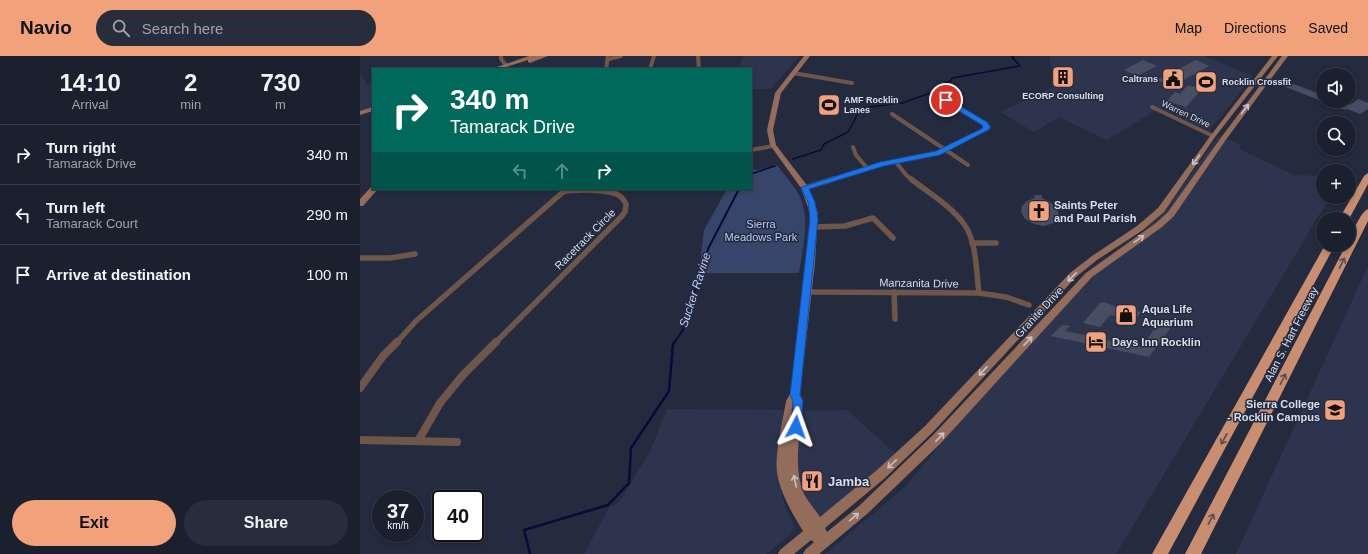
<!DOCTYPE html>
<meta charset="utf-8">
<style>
:root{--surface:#1b202f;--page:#282d3b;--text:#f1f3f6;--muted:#a0a3aa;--line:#393e4b;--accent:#f1a27b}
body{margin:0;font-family:Helvetica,sans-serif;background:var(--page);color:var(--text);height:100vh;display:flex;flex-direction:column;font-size:15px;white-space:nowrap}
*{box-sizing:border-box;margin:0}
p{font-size:13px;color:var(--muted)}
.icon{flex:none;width:22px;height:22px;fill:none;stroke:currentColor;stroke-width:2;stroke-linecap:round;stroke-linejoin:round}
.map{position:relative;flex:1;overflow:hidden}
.details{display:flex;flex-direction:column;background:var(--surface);width:360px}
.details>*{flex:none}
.top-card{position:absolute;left:12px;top:12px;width:380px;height:122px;border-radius:0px;box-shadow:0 2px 6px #0003,0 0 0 1px var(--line);background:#00695c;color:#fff;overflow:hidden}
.controls{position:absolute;left:956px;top:12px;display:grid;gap:8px}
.controls a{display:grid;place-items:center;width:40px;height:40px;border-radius:50%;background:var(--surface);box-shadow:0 2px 6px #0003,0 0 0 1px var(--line);font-size:20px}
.speed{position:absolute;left:12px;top:434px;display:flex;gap:8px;font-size:20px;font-weight:700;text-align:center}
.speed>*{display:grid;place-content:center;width:52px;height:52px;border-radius:50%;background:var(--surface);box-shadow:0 2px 6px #0003,0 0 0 1px var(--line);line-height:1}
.speed small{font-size:10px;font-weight:400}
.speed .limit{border:2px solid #111;border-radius:6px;background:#fff;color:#111}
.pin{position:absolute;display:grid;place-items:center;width:34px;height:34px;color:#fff;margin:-17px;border:2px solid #fff;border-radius:50%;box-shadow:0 1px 4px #0007}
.me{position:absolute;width:44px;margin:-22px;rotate:4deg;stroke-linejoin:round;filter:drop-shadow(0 0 3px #0008)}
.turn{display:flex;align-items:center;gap:14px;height:84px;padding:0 12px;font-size:18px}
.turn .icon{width:52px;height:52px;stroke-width:2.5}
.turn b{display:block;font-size:28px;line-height:34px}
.lanes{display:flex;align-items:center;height:38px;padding:0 12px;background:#0003;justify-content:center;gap:20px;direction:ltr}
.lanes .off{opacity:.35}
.eta{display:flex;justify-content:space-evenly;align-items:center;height:68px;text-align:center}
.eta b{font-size:24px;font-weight:800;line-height:28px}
.primary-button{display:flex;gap:8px;margin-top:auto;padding:8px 12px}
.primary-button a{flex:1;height:46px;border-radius:24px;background:var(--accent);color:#111;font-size:16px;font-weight:800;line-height:46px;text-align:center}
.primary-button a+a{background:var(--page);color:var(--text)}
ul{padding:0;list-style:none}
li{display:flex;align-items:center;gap:12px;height:60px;padding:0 12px;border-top:1px solid var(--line)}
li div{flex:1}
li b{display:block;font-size:15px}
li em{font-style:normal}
header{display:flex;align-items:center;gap:24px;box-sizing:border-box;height:56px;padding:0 20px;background:var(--accent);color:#111}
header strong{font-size:19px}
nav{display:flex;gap:22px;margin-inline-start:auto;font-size:14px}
.search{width:280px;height:36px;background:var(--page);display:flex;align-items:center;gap:10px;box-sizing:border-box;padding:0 14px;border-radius:22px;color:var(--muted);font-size:15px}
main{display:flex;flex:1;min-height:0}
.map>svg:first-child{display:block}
.built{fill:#2d354e}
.green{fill:#38456b}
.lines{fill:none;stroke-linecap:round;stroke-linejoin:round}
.stream-far2{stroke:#060c37;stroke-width:1.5}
.stream-far1{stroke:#060c37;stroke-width:2}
.stream{stroke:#060c37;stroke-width:2.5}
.building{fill:#474e64}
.street-far2{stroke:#6e564a;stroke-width:4}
.street-far1{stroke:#6e564a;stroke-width:5.5}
.street{stroke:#6e564a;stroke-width:8}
.secondary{fill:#936c5a;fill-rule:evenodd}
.highway{fill:#c98d70;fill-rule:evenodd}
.oneway{stroke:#c8c2c8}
.oneway2{stroke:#5e4d50}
.route{fill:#1a73e8;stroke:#114b97}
.labels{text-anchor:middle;stroke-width:3;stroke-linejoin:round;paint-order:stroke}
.far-poi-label{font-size:9px;font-weight:bold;fill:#dadfec;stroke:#242b3f;text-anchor:start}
.far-street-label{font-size:9px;fill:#dadfec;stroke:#242b3f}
.poi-label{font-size:11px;font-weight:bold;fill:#dadfec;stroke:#242b3f;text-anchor:start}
.park-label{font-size:11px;fill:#bbcbfa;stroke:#242b3f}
.street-label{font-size:11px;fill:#dadfec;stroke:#242b3f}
.water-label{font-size:12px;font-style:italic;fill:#bdcefd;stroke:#242b3f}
.near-poi-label{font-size:13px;font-weight:bold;fill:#dadfec;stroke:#242b3f;text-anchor:start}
</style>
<header>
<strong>Navio</strong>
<div class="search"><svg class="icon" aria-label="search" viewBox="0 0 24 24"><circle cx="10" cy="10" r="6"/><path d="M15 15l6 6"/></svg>Search here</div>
<nav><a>Map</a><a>Directions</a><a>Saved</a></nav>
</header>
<main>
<section class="details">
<div class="eta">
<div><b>14:10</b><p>Arrival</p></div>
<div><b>2</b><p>min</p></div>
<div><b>730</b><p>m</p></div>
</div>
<ul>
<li><svg class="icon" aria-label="right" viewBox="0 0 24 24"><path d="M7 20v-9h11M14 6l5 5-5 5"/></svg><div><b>Turn right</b><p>Tamarack Drive</p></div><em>340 m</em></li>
<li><svg class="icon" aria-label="left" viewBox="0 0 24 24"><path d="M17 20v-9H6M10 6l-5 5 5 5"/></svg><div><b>Turn left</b><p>Tamarack Court</p></div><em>290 m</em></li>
<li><svg class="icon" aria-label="arrive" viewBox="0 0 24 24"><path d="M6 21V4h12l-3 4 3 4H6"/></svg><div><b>Arrive at destination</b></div><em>100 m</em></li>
</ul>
<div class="primary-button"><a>Exit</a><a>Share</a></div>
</section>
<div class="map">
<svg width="1008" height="498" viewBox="0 0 1008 498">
<rect width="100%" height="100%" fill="#242b3f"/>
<g class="built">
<polygon points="383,0 439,0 411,33 391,33 391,13 379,13"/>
<polygon points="689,0 844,0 893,20 849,75 800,52 747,84 699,61 674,76 640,56 695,30"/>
<polygon points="0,19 8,28 13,26 13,51 0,55"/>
<polygon points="859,79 879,88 881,94 934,119 963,120 963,141 970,141 756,498 465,498 546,430 724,217 786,173 807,152"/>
<polygon points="1008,210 1008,498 876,498"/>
<polygon points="307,353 424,354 417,419 425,450 433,466 434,472 431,478 406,498 224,498 249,452 259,446 290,396"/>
<polygon points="487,354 537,399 452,470 436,446 432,355"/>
</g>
<path class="green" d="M417,109C424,119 435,130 440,141C451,164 442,193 439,217H339L344,174L367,133H391V113L399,114Z"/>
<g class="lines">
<g class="stream-far2">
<polyline points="433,103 461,94 464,88 488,76 501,52 542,47 573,36 577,30 591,25 592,22 660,10 652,1 654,0"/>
<polyline points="391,118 415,110"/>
</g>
<polyline class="stream-far1" points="314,287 323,274 348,193 379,133"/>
<polyline class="stream" points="170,498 164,474 248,449 269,427 271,392 309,335 313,288 315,286"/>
</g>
<g class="building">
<polygon points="783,4 797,10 777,20 764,14"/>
<polygon points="836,4 849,10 811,31 797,24"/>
<polygon points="694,15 711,16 713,28 696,27"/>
<polygon points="928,26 963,39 963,45 988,46 990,49 998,43 1008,47 1008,53 1000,58 987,53 985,54 923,30"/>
<polygon points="828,29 842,33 826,51 807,45 815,36 820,38"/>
<polygon points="674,139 682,139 682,142 690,146 697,153 700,162 697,166 684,170 674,168 665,163 661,156 662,150 667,145 675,142"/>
<polygon points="744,246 757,251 764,251 781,256 775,264 750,259 740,271 723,267 740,247"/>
<polygon points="802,263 811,267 812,270 789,301 691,280 702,269 710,270 705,275 781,291"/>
</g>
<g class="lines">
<g class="street-far2">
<polyline points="141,0 141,3 146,9"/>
<polyline points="338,0 339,13"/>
<polyline points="249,3 261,0"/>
<polyline points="246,13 248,0"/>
<polyline points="290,13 294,0"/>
<polyline points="433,17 492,27"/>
<polyline points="792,51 853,80"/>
<polyline points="532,58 608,109"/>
<polyline points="493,91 496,99 507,112"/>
<polyline points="391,94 413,90"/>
<polyline points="535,105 547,120 553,124"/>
<polyline points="470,124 523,108 578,97 626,73 627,70 581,42"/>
</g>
<g class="street-far1">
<path d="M551,123C569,137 591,150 604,168C617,186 616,215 619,237"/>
<polyline points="445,132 473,123"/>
<polyline points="454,171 485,170 513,162 533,182"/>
<polyline points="612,187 636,187"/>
<polyline points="0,202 30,202 55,198"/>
<polyline points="447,236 619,237 646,241 669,249"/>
<polyline points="534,236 535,263"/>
<path d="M36,287L56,265L203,136C216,133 250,133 260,140C263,142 264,145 266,148L265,156L261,161L135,287"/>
</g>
<g class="street">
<polyline points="0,332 23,300 37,286"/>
<polyline points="0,384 97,386"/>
<polyline points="58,385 80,347 103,319 136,286"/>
</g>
<g class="secondary">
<polygon points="169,0 188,0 170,7 168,6 168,4 140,13 131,13"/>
<path d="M444,0H450L421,37L413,74L416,89L449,132L458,157L455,206L440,339L443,345C441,374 432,410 444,438C448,446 455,453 460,461L517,414L565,370L710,217L732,200L777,170L798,152L851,79L912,0H918L855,81L804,156L783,174L737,204L716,221L573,376L525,422L465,472L467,476L499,450L573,379L726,217L796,167L808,156L860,83L922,0H928L865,85L814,160L802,171L732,221L581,387L507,458L459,498H443L445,494L454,486L451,484L434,498H418L420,494L443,475C433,459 422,440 418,422C413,403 423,365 426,345L430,338L447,206L450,157L441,132L410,89L407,74L415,37Z"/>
<polygon points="13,51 13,55 0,59 0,55"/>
<polygon points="11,131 13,131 13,133 18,133 3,150 0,150 0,143"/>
</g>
<g class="highway">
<polygon points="1008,117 1008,128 989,163 979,163 1004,120"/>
<path d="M1008,153V165L841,498H825L986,189H989C989,182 1001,155 1008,153Z"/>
<polygon points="965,189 975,189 808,498 792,498"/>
</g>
</g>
<defs><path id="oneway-shaft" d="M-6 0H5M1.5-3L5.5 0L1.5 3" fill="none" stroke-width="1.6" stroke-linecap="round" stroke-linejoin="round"/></defs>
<g class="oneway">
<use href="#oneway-shaft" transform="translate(885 53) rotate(-53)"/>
<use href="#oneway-shaft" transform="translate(836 104) rotate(125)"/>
<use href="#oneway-shaft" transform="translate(779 183) rotate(-35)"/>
<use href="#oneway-shaft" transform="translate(712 221) rotate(134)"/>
<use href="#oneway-shaft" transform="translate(668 285) rotate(-47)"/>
<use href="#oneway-shaft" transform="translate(623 315) rotate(133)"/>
<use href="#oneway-shaft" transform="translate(580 381) rotate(-46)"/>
<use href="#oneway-shaft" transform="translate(532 408) rotate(136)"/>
<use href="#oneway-shaft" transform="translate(435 425) rotate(-101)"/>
<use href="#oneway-shaft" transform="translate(494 461) rotate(-40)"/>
</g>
<g class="oneway2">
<use href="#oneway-shaft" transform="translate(982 207) rotate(-63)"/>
<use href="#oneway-shaft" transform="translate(923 323) rotate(-63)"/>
<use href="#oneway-shaft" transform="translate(864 383) rotate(119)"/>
<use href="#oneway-shaft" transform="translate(851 463) rotate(-63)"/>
</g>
<polygon class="route" points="584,43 588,43 627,66 630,70 630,73 580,99 524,110 449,133 455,146 458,163 440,339 443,345 441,371 440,374 436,376 432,374 431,371 433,345 430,339 450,163 448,146 441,132 442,131 520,106 576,95 623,72 622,69 584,46"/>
<defs>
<g id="building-square" transform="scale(1.15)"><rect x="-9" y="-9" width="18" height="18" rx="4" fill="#f1a27b" stroke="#242b3f"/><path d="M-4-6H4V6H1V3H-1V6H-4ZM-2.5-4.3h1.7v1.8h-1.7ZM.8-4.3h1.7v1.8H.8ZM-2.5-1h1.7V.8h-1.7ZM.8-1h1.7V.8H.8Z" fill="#111"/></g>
<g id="civic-square" transform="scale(1.15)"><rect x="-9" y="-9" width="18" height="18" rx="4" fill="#f1a27b" stroke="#242b3f"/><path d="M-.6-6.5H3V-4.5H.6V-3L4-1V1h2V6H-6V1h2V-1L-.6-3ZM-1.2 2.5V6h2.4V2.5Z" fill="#111"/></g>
<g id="stadium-square" transform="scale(1.15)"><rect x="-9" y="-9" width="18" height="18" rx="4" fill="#f1a27b" stroke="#242b3f"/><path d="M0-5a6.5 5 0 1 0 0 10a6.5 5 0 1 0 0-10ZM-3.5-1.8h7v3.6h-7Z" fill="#111"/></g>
<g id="church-square" transform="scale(1.15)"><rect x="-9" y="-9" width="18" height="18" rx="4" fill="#f1a27b" stroke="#242b3f"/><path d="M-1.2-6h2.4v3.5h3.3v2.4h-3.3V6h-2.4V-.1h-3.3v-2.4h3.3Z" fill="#111"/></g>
<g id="shop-square" transform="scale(1.15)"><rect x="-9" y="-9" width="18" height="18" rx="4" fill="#f1a27b" stroke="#242b3f"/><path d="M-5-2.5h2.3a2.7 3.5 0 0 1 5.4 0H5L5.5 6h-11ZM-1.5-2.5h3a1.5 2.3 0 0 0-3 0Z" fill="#111"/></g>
<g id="hotel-square" transform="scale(1.15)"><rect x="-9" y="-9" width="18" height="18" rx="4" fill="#f1a27b" stroke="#242b3f"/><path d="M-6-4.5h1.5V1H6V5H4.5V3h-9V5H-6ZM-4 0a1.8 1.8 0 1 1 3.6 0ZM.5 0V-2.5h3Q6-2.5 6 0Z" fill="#111"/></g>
<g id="university-square" transform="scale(1.15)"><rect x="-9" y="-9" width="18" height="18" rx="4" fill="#f1a27b" stroke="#242b3f"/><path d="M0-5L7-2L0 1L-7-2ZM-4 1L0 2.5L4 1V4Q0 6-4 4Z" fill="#111"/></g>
<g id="restaurant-square" transform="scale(1.15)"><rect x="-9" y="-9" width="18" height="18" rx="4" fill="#f1a27b" stroke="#242b3f"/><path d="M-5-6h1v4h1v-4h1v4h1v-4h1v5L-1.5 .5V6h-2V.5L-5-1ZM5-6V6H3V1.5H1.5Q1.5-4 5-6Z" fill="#111"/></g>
</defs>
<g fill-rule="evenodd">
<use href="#building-square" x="703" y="21"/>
<use href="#civic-square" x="813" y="23"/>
<use href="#stadium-square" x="846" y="26"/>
<use href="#stadium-square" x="469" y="49"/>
<use href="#church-square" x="679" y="155"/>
<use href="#shop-square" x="766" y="259"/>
<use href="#hotel-square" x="736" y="286"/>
<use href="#university-square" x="975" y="354"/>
<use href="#restaurant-square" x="452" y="425"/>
</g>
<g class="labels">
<g class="far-poi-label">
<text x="798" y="26" text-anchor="end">Caltrans</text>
<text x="862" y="29">Rocklin Crossfit</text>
<text x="703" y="43" text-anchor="middle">ECORP Consulting</text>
<text x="484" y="47">AMF Rocklin<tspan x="484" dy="10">Lanes</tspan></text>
</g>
<g class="far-street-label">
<text transform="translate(826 58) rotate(25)" y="3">Warren Drive</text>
</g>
<g class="poi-label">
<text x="694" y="153">Saints Peter<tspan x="694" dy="13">and Paul Parish</tspan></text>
<text x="782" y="257">Aqua Life<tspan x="782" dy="13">Aquarium</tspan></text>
<text x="752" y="290">Days Inn Rocklin</text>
<text x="960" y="352" text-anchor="end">Sierra College<tspan x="960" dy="13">- Rocklin Campus</tspan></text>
</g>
<g class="park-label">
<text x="401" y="172">Sierra<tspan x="401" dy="13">Meadows Park</tspan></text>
</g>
<g class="street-label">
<text transform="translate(225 183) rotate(-45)" y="4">Racetrack Circle</text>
<text transform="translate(559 227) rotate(1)" y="4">Manzanita Drive</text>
<text transform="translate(679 256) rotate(-47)" y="4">Granite Drive</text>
<text transform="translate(931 278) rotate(-63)" y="4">Alan S. Hart Freeway</text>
</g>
<g class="water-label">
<text transform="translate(335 234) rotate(-72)" y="4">Sucker Ravine</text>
</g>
<g class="near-poi-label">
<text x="468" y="430">Jamba</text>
</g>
</g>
</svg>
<div class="controls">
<a><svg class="icon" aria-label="sound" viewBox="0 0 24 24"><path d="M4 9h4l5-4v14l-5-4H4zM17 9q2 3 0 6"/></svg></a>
<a><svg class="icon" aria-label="search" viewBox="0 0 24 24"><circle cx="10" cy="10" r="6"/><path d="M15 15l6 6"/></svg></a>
<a>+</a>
<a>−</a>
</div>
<div class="speed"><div>37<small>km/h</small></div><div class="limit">40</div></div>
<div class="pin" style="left:586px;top:44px;background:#d93025"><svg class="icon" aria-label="arrive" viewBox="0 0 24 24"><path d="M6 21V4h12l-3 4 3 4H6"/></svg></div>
<svg class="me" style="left:436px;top:371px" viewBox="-20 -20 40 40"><path d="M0-17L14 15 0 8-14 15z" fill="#1a73e8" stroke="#fff" stroke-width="4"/></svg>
<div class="top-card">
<div class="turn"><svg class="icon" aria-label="right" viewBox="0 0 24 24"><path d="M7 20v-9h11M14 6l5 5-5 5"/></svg><div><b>340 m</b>Tamarack Drive</div></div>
<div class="lanes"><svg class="icon off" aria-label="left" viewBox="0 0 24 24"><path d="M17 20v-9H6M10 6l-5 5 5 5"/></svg><svg class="icon off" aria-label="ahead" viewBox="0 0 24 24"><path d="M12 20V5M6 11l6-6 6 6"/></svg><svg class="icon" aria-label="right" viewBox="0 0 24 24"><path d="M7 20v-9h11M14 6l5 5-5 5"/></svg></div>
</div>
</div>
</main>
